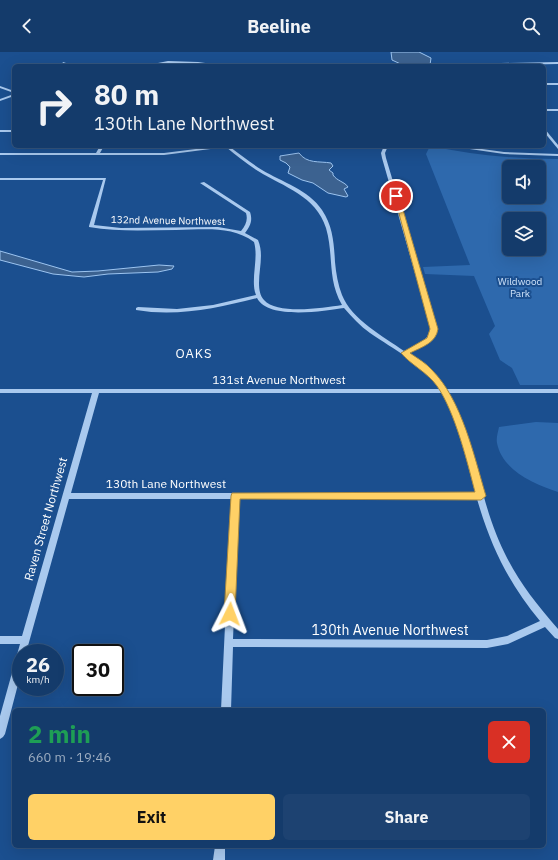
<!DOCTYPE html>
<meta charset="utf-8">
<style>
:root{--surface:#143b6b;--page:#1d4271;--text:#f1f3f6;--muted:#9dadc1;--line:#33557e;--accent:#ffd166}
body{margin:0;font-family:"IBM Plex Sans",sans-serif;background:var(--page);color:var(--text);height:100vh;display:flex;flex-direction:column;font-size:15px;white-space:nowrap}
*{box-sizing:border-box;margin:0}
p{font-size:13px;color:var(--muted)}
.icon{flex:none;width:22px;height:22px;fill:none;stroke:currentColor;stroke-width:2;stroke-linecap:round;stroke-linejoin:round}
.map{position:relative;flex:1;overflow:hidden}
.drawer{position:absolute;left:12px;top:656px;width:534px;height:140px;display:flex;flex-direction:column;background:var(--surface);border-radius:6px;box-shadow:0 4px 16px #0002,0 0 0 1px var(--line)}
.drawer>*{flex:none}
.hud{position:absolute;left:12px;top:12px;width:534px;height:84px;border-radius:6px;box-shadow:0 4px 16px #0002,0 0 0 1px var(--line);background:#143b6b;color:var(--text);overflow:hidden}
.tools{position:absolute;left:502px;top:108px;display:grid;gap:8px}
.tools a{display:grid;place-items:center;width:44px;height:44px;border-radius:6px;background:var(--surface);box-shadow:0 4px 16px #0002,0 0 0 1px var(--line);font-size:20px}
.speed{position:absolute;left:12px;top:592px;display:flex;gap:8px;font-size:20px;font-weight:700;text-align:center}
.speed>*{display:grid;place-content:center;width:52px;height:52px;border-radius:50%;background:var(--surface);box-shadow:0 4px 16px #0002,0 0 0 1px var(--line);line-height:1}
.speed small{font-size:10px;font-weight:400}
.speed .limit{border:2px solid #111;border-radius:6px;background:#fff;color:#111}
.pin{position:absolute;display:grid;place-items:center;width:34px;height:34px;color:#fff;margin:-17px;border:2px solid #fff;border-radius:50%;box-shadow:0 1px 4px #0007}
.me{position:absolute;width:44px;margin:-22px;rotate:3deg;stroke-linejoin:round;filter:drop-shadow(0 0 3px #0008)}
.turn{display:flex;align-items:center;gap:14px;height:84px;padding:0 16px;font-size:18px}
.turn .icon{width:52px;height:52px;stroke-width:2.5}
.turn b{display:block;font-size:28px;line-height:34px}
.round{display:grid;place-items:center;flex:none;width:42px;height:42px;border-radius:6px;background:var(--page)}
.overview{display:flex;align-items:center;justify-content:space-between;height:68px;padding:0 16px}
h1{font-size:24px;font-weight:700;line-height:30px;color:#1e9e55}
.button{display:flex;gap:8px;margin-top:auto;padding:8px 16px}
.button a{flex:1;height:46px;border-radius:6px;background:var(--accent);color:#111;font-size:16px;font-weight:700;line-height:46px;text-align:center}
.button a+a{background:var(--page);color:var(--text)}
header{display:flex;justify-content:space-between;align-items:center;height:52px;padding:0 16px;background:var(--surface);font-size:18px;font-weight:700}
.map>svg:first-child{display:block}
.green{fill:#2e69ad;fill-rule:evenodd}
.water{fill:#3c6290;stroke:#9cc4f0}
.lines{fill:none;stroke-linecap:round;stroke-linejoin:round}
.minor{fill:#a9c9ee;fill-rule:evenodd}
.route{fill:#ffd166;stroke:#a68842}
.labels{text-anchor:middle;stroke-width:4;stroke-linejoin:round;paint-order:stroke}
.far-street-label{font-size:10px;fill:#fff;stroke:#1b4f8f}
.far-park-label{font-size:10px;fill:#cfe3fa;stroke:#1b4f8f}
.street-label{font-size:12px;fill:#fff;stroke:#1b4f8f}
.neighbourhood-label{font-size:13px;letter-spacing:1px;fill:#fff;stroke:#1b4f8f}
.near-street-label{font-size:14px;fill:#fff;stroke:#1b4f8f}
</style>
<header><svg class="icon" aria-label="back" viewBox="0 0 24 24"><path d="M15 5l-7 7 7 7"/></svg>Beeline<svg class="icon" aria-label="search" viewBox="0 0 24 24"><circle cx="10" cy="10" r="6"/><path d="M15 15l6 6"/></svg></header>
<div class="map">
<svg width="558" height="808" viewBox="0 0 558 808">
<rect width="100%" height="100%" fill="#1b4f8f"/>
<g class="green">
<path d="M430,94C473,103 515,107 558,107V333H520L512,316L500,308L489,282L495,274L474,224L425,222L423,215L470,213L426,102ZM509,115H539V145H509ZM509,167H539V197H509Z"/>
<path d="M536,370L558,371V440C534,432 502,418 497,391C496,386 498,380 499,375Z"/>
</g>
<g class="water">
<polygon points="391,0 419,0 431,6 430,13 405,14 392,8"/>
<path d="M299,101C307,112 319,109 331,111L333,114L329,118L333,121V123C337,129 345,130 348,135L344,137L348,144L346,145L328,141L313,131L302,128L288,121L290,115L286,111L280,108V104Z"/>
<polygon points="0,199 72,220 98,219 159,213 174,214 172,217 158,220 108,222 84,225 53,222 0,208"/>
</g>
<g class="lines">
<g class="minor">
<polygon points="168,9 198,10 227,14 178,11 149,14 158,11"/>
<polygon points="63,10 66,11 65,14 61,14"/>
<polygon points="558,10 558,12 503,13 503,14 499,14 499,12 501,11"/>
<rect x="544" y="31" width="14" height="2"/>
<polygon points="0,34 14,39 14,41 0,36"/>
<polygon points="14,42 14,44 0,49 0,47"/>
<rect x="544" y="57" width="14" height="2"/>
<polygon points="544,76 558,93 558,97 544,80"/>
<rect x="0" y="78" width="14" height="2"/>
<path d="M100,94H104L100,101H164L220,94H231L230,95C241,103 251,111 262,118C282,130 309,138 322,158C333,174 334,192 335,210C336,221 338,233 342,243C352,268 383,284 404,299C416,294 427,290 431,277L382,106L381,101L384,94H388L385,101L386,106L437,277C433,291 421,296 408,301L431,319L446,337H558V341H448C470,378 477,423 489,462C505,511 525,539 558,577V587L555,586L545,575L508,592L487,596L233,595L231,658H221L231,447H69L26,601H21V621L5,682L3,685L0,687V664L20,592H0V584H22L92,341H0V337H440C425,313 393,297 370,281C360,274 352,265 344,256C324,259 268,268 257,246C218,256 177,265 136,258V256L138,255L177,257L213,253L256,243C250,228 259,207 254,190C231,173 202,178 176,178C147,178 118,180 89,175V174L103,128H0V126H106L94,173L121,176L218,175L241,179C246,173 248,168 246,161L200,131L204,130L250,160C253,169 250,174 245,181L258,188C264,202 259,216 259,231C259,237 260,244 264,248C277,263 323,256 342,253C327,227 334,203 326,176C316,144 284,135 258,119C247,112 237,104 226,95L164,103H0V101H96ZM99,341H442C460,371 467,408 476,441H71ZM239,447H477C491,495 508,530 540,569L507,584L487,588L233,587Z"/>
<polygon points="449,94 460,94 504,100 558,102 558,104 504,102"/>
<polygon points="215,794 225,794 225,808 213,808"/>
</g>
</g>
<path class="route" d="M394,143L399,144L438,277C436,291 422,295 410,301C417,306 426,311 432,318C462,348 474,404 486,444L481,448L240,447L235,562L234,565L230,566L226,565L224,562L231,444L232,441L475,440C467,409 455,360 437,334C427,320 411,313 401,301L427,286L430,277Z"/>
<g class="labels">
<g class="far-street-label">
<text transform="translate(168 168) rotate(1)" y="4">132nd Avenue Northwest</text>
</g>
<g class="far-park-label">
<text x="520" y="233">Wildwood<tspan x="520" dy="12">Park</tspan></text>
</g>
<g class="street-label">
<text x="279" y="332">131st Avenue Northwest</text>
<text x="166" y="436">130th Lane Northwest</text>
<text transform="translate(46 467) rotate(-74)" y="4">Raven Street Northwest</text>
</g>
<g class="neighbourhood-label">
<text x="194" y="306">OAKS</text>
</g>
<g class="near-street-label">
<text x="390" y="583">130th Avenue Northwest</text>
</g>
</g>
</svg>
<div class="tools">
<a><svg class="icon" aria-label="sound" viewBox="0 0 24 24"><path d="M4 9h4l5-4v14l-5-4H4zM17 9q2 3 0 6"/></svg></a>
<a><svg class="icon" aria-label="layers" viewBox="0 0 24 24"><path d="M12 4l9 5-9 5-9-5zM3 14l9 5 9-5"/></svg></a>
</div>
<div class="speed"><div>26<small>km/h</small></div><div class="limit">30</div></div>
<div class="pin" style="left:396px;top:144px;background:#d93025"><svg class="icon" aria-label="arrive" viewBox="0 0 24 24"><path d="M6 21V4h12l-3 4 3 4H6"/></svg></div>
<svg class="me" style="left:230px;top:562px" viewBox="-20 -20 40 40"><path d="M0-17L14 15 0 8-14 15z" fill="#ffd166" stroke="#fff" stroke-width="4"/></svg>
<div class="hud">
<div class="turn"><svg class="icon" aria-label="right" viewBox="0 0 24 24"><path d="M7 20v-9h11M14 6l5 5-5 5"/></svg><div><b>80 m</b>130th Lane Northwest</div></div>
</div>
<section class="drawer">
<div class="overview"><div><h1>2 min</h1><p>660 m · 19:46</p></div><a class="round" style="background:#d93025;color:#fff"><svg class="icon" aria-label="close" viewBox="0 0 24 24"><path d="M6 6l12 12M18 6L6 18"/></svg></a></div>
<div class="button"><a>Exit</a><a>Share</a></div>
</section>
</div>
